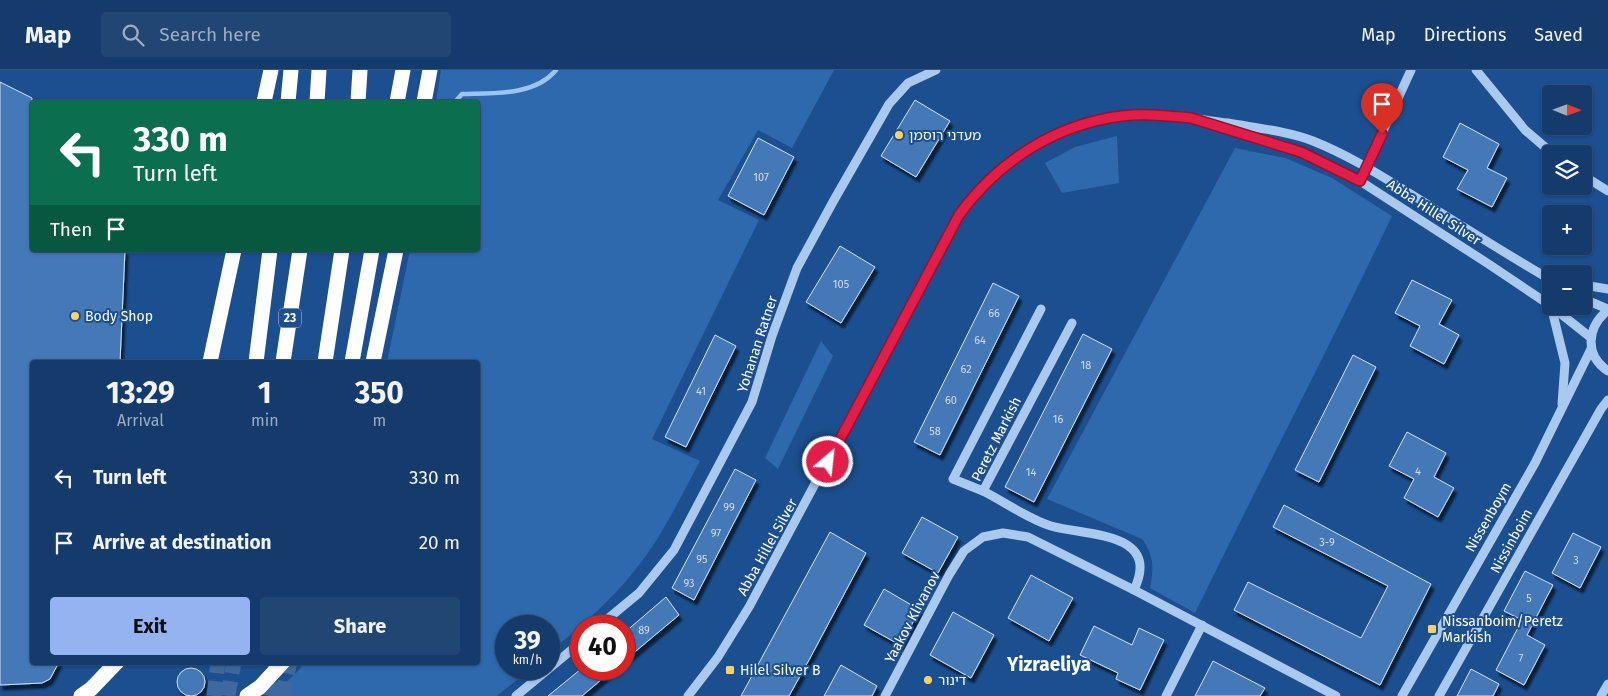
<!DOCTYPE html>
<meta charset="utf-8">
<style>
:root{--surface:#143b6b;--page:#214673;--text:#f1f3f6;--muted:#9dadc1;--line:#33557e;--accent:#95b2f1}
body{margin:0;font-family:"Fira Sans","Noto Sans Hebrew",sans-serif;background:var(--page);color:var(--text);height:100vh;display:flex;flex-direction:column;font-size:19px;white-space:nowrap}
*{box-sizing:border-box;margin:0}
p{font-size:16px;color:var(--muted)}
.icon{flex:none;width:28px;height:28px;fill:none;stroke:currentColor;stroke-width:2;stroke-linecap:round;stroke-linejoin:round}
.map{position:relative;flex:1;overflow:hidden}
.side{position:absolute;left:30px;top:290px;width:450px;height:305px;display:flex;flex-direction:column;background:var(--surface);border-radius:5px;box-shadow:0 1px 4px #0004,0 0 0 1px var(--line)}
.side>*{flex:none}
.top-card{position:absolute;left:30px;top:30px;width:450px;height:152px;border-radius:5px;box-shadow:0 1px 4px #0004,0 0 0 1px var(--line);background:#0b6e4f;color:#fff;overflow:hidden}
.needle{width:32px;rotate:91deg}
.fabs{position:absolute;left:1542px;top:15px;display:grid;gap:10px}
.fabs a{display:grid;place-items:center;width:50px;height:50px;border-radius:5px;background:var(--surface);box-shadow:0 1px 4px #0004,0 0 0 1px var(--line);font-size:25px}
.speed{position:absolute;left:495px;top:545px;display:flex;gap:10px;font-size:25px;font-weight:700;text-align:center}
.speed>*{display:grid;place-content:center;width:65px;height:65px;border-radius:50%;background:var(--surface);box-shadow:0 1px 4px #0004,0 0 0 1px var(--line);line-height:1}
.speed small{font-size:12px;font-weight:400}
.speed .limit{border:8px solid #d22;background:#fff;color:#111}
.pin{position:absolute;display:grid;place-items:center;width:42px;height:42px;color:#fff;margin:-51px -21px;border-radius:50% 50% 50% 0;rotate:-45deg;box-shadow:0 0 5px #0007}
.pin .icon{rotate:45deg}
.me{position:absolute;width:55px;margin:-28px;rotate:28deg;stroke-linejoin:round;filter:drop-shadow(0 0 4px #0008)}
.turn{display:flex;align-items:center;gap:18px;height:105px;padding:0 20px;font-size:22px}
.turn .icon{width:65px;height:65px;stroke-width:2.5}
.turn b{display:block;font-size:35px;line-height:42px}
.then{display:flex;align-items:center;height:48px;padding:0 20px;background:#0003;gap:10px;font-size:19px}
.eta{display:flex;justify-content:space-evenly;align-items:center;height:85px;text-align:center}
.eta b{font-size:30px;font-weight:700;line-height:35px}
.primary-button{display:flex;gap:10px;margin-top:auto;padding:10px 20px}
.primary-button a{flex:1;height:58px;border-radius:5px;background:var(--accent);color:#111;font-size:20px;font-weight:700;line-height:58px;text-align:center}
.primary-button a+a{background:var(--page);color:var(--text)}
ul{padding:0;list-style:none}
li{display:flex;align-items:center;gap:15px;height:65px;padding:0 20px}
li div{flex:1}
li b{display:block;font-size:19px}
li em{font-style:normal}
header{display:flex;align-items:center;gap:30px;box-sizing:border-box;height:70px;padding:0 25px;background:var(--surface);border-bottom:1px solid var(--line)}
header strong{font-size:24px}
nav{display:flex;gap:28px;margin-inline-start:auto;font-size:18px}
.search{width:350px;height:45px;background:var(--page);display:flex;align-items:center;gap:12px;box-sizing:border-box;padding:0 18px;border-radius:5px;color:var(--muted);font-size:19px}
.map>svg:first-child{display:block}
.green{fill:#2e69ad}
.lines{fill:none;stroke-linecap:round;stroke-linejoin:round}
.stream{stroke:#9cc4f0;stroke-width:4.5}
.building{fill:#4478b7;stroke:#cfe3fa;filter:url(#shadow)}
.highway-tunnel{stroke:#3d69a0;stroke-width:15;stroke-dasharray:15 8;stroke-linecap:butt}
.minor{stroke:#a9c9ee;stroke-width:9}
.highway{stroke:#fff;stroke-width:15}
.highway-bridge{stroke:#fff;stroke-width:15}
.route-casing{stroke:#92132f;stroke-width:12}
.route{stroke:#e11d48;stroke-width:9}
.poi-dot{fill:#ffd166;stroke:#1b4f8f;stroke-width:2}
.labels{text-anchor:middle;stroke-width:4;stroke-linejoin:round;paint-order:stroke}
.number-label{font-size:11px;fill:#d0dded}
.shield{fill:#1b4f8f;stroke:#bbcadd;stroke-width:1}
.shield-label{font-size:12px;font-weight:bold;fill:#fff}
.poi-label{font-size:14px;fill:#fff;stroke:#1b4f8f;text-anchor:start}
.street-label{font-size:14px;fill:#fff;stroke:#1b4f8f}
.district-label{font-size:19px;font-weight:bold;fill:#fff;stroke:#1b4f8f}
</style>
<header>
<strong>Map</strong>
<div class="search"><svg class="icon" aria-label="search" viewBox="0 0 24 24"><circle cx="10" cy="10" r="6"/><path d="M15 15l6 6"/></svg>Search here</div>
<nav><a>Map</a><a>Directions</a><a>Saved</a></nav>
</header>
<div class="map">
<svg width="1608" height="626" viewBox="0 0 1608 626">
<defs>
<filter id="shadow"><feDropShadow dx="3" dy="5" stdDeviation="1" flood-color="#0009"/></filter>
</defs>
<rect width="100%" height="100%" fill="#1b4f8f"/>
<g class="green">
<path d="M441,0H834L792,78L758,60L718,130L759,150L652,369L700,391C680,428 662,467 635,500C610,532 580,557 549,583V556H506V599H530L497,626H271L298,601L304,593L478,592V292H387L410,180H478V32H436Z"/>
<polygon points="1117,66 1119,113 1062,123 1045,93 1075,77"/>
<path d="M1235,78L1285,88L1332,108L1392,146C1328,280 1260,410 1195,543L1150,518C1154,499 1154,485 1142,469L1047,429Z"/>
<polygon points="821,271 833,286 778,399 765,388"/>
</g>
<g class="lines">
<path class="stream" d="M455,32L462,24C493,23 535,26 556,0"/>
</g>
<g class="building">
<polygon points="0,12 32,28 32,180 125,180 120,292 32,292 32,592 59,592 50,609 42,613 0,615"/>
<polygon points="915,30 950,51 916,107 881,86"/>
<polygon points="1460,53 1499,74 1487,98 1507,108 1492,137 1457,119 1468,100 1443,87"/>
<polygon points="758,68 794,87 764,145 728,126"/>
<polygon points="840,176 875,197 841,253 806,232"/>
<polygon points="1412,210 1452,230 1439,254 1459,265 1444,294 1410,276 1420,256 1395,243"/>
<polygon points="993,213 1019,226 940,385 914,372"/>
<polygon points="1083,264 1112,279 1034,432 1005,417"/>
<polygon points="715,265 736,276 686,377 665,367"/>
<polygon points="1353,285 1376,297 1319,412 1295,400"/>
<polygon points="1407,362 1446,383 1434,407 1454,418 1438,447 1404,428 1414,409 1389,396"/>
<polygon points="735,399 756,410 694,530 672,518"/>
<polygon points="1284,435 1431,514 1380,615 1234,540 1248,512 1361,568 1388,516 1273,457"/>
<polygon points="922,447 958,467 938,503 902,483"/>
<polygon points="830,462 866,483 809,590 789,626 741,626"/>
<polygon points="1573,463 1601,477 1580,518 1552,503"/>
<polygon points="1525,501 1553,515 1527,565 1545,575 1524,615 1496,600 1522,550 1504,541"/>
<polygon points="1031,505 1073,528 1049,571 1008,548"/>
<polygon points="884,519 920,540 900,575 864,555"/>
<polygon points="666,527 679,545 624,591 624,563"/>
<polygon points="953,542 994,565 971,608 930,585"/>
<polygon points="1094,556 1132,575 1139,558 1164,570 1140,620 1116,609 1118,603 1080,585"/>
<polygon points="1213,591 1265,618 1260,626 1195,626"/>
<polygon points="841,595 877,616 872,626 824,626"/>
<circle cx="191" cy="612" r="14"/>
<polygon points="581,599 614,599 582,626 548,626"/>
<polygon points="1471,599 1499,614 1493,626 1457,626"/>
</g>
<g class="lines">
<g class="highway-tunnel">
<polyline points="214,626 218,592"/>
<polyline points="228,626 234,592"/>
<polyline points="270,626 276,595"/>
<polyline points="282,626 290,592"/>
</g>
<g class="minor">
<polyline points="1476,0 1525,60 1553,84"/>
<polyline points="1213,55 1301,82 1360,111 1487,193 1551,236 1590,267"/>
<polyline points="1584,106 1608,121"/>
<polyline points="1360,111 1411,0"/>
<polyline points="1584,215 1608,219"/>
<polyline points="1584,229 1608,239"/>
<polyline points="1551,236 1565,293 1562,334"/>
<path d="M1608,240C1587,257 1584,285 1608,301"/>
<path d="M1072,253L983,421C1005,432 1028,449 1051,456C1086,466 1162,461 1134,520L1336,626"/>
<polyline points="983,421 953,409 1041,239"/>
<polyline points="599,556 639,523 674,480 752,332 772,266 797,198 834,130 889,34 908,13 936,0"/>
<polyline points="516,626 581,572"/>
<path d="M688,626L718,587L749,537L959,145C1006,80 1073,45 1153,45C1178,45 1203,50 1228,53C1256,58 1287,61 1313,71C1353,87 1386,109 1422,131C1465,158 1508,185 1551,210"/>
<polyline points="885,626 949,505 964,481 983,467 1003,463 1028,467 1134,520"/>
<polyline points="1166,626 1202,555"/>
<polyline points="1402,626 1535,393 1591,279"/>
<polyline points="1439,626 1601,339 1608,330"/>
<polyline points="1601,626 1608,614"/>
</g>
<g class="highway">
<polyline points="264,32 271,0"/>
<polyline points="288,32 291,0"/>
<polyline points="317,32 319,0"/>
<polyline points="358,32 360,0"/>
<polyline points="397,32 403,0"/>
<polyline points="424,32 430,0"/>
<polyline points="210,292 234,180"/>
<polyline points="256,292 270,180"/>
<polyline points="283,292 300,180"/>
<polyline points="325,292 342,180"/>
<polyline points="352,292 372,180"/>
<polyline points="373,292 396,180"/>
<polyline points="81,626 91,619 117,592"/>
</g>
<polyline class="highway-bridge" points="247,626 260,617 283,592"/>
</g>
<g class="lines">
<g class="route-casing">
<path id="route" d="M828,392L959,145C998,91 1056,54 1122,46C1145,43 1168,46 1191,48L1301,82L1360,111L1382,64"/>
</g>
<use href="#route" class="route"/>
</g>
<g class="poi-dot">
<circle cx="899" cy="65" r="5"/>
<circle cx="75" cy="246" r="5"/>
<rect x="1427" y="554" width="10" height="10" rx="2.5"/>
<rect x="725" y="595" width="10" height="10" rx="2.5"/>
<circle cx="928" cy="610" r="5"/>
</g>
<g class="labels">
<g class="number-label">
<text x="761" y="111">107</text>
<text x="841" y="218">105</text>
<text x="994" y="247">66</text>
<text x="980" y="274">64</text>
<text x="1086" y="299">18</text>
<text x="966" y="303">62</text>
<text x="701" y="325">41</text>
<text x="951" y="334">60</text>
<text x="1058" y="353">16</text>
<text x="935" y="365">58</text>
<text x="1418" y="405">4</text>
<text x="1031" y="406">14</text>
<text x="729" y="441">99</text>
<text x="716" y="467">97</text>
<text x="1327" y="476">3-9</text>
<text x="702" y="493">95</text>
<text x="1576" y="494">3</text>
<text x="689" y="517">93</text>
<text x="1529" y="532">5</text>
<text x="644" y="564">89</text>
<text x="1521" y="592">7</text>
</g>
<rect class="shield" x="279" y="238.5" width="22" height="19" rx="4"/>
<g class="shield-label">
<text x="290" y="252">23</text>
</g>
<g class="poi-label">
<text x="909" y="70">מעדני רוסמן</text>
<text x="85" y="251">Body Shop</text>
<text x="1442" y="556">Nissanboim/Peretz<tspan x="1442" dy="16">Markish</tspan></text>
<text x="740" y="605">Hilel Silver B</text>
<text x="938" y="615">דינור</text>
</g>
<g class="street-label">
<text transform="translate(1434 142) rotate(33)" y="5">Abba Hillel Silver</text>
<text transform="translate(757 274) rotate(-72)" y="5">Yohanan Ratner</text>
<text transform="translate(996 369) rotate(-63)" y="5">Peretz Markish</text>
<text transform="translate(1488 447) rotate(-60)" y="5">Nissenboym</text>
<text transform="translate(1511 471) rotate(-61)" y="5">Nissinboim</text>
<text transform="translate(767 477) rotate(-61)" y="5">Abba Hillel Silver</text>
<text transform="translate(912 547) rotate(-62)" y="5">Yaakov Klivanov</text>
</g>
<g class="district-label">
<text x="1049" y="601">Yizraeliya</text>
</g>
</g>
</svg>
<div class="fabs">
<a><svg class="needle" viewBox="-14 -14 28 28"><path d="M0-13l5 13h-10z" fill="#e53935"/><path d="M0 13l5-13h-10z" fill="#9dadc1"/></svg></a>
<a><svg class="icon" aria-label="layers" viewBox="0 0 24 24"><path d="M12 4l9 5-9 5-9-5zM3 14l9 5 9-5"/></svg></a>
<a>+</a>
<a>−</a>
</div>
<div class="speed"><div>39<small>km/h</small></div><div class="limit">40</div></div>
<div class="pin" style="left:1382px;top:64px;background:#d93025"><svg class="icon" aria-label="arrive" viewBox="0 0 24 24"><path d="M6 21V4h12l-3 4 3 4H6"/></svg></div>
<svg class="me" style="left:828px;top:392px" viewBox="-20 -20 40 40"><circle r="17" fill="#e11d48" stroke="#fff" stroke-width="3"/><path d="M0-11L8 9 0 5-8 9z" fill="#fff"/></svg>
<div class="top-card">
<div class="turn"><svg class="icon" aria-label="left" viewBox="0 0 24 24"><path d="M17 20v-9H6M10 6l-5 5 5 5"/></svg><div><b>330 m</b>Turn left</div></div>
<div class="then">Then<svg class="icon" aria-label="arrive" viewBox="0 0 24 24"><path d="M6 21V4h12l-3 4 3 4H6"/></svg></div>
</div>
<section class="side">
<div class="eta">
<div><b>13:29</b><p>Arrival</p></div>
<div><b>1</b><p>min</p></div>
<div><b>350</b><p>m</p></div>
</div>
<ul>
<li><svg class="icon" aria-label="left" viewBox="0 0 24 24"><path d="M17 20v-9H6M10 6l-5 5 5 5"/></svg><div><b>Turn left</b></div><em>330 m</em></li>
<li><svg class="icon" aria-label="arrive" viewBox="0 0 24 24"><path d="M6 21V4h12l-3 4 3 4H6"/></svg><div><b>Arrive at destination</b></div><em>20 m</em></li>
</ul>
<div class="primary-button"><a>Exit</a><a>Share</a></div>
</section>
</div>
